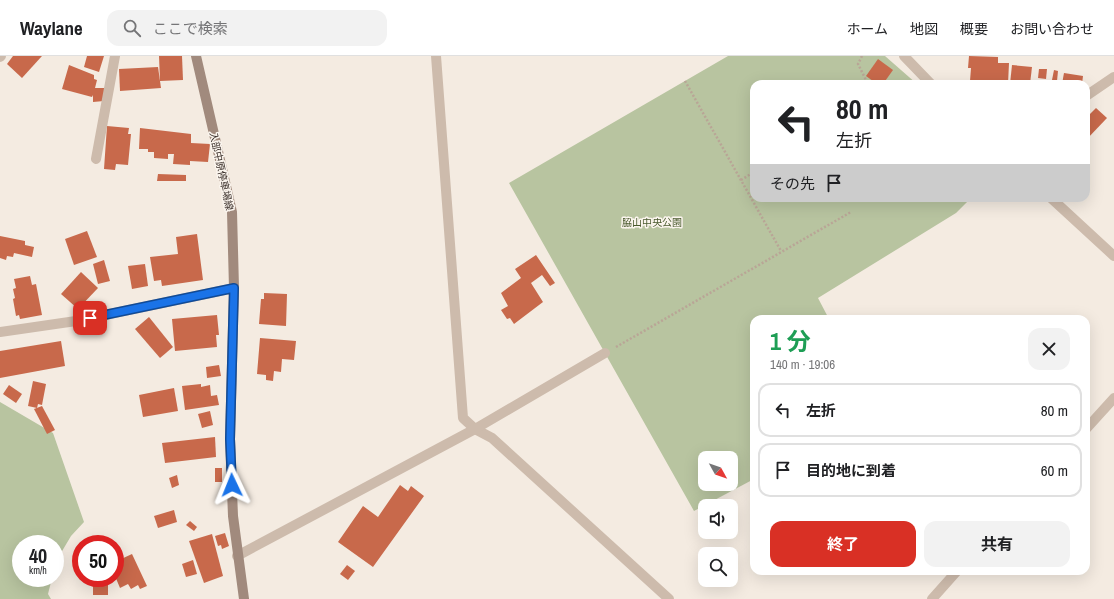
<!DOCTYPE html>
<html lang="ja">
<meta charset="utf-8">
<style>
:root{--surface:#fff;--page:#f2f2f2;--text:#202124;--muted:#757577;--line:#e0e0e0;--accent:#d93025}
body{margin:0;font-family:"Archivo Narrow","Noto Sans JP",sans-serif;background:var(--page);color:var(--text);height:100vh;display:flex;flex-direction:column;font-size:15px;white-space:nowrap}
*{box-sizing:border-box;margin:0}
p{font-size:13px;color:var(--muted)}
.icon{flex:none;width:22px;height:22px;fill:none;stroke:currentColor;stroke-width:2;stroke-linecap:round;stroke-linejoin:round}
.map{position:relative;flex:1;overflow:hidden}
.panel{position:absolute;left:750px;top:259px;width:340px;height:260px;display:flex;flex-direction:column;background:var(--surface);border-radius:12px;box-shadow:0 4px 16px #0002}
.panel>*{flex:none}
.guide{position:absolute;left:750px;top:24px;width:340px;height:122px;border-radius:12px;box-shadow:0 4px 16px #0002;background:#fff;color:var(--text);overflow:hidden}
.needle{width:26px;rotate:130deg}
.controls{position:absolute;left:698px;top:395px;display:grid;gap:8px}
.controls a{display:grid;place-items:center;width:40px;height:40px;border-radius:8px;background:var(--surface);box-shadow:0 4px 16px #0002;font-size:20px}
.speed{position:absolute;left:12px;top:479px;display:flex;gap:8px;font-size:20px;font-weight:700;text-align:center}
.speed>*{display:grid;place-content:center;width:52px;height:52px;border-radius:50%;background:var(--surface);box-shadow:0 4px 16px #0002;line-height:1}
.speed small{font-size:10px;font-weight:400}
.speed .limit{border:6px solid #d22;background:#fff;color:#111}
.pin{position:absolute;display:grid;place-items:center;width:34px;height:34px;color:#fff;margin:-17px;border-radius:8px;box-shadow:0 2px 6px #0006}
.me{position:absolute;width:44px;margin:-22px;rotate:358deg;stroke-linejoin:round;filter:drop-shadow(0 0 3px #0008)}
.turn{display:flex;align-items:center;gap:14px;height:84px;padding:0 20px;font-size:18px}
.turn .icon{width:52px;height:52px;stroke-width:2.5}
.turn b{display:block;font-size:28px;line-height:34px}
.then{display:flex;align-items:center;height:38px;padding:0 20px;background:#0003;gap:8px;font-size:15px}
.round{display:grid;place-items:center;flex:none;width:42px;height:42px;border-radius:12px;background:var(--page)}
.headline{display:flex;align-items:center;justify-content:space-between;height:68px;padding:0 20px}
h1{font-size:24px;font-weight:700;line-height:30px;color:#1e9e55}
.cta{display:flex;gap:8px;margin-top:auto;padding:8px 20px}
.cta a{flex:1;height:46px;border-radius:12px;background:var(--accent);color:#fff;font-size:16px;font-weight:700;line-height:46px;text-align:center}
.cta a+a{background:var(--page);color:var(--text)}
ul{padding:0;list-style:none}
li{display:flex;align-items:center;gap:12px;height:54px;margin:0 8px 6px;padding:0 12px;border:2px solid var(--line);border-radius:12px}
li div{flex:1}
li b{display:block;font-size:15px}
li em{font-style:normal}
header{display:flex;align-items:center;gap:24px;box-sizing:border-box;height:56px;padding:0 20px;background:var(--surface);border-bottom:1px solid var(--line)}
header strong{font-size:19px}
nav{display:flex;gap:22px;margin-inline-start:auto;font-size:14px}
.search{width:280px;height:36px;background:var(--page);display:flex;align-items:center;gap:10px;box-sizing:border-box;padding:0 14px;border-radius:12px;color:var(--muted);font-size:15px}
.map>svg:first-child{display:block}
.green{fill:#b8c4a0;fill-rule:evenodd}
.building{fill:#c8694b}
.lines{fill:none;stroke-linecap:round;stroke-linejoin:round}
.path{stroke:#b9a596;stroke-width:2.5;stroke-dasharray:2 2;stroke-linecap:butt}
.minor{stroke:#cdbbac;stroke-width:10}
.secondary{stroke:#a18a7d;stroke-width:10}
.route-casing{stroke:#114b97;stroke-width:10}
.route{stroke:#1a73e8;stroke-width:7}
.labels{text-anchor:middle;stroke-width:3;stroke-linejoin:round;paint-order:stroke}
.street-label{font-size:10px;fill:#3b302b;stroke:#fbf5ee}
.park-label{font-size:10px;fill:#4a5a2e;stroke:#fbf5ee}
</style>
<header>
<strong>Waylane</strong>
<div class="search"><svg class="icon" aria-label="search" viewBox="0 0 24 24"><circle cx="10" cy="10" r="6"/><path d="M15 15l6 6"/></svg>ここで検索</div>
<nav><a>ホーム</a><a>地図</a><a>概要</a><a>お問い合わせ</a></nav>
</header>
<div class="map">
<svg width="1114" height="543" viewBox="0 0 1114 543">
<rect width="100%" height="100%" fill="#f4ebe1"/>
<g class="green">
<path d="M728,0H885L917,28H754V142H971L956,157L818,242L829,263H754V423L694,455L509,127ZM705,402H731V428H705Z"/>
<polygon points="0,346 53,377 84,466 71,480 55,507 55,488 21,488 21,522 52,522 48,538 51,543 0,543"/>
</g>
<g class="building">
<polygon points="13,0 42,0 22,22 7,8"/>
<polygon points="87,0 104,0 99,16 84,11"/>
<polygon points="159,0 182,0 183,24 160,25"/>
<polygon points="969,0 998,1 998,7 1009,7 1008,28 976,28 976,26 970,25 971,12 968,12"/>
<polygon points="878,3 893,14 883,28 877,28 866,20"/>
<polygon points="69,9 94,19 94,23 97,24 95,32 104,32 104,45 93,46 93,39 92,41 62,33"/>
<polygon points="1012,9 1032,11 1030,28 1010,28"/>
<polygon points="158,11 161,32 120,35 119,13"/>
<polygon points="1039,13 1047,13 1046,23 1038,22"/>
<polygon points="1054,14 1058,15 1057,25 1052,24"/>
<polygon points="1064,17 1083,20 1082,28 1062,28"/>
<polygon points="1096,52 1107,62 1086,84 1086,62"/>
<polygon points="107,70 129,72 128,78 131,78 128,109 116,108 115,114 104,113"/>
<polygon points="140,72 191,78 191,87 210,88 208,106 190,105 190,109 173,108 174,98 168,98 168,103 154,102 154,96 148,96 148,93 139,93"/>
<polygon points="158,118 186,119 186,125 157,125"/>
<polygon points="87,175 97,201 74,209 65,183"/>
<polygon points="197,178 203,224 162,230 161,224 154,225 150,201 178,198 176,181"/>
<polygon points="0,180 25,185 25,189 34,191 32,201 14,197 13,201 7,200 6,204 0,202"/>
<polygon points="536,199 555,227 550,230 542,219 531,227 543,246 514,268 510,262 507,263 501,254 508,250 501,237 521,222 515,213"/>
<polygon points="104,204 110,225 98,228 93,208"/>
<polygon points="145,208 148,230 132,233 128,210"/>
<polygon points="81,216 98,232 78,253 61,238"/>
<polygon points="30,220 32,229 36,228 42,259 20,263 19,259 16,260 13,243 15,242 13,233 16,232 14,223"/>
<polygon points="264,237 287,238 286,270 259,268 261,243 264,243"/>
<polygon points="217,259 219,279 216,279 217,291 175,295 172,263"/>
<polygon points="149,261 173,291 160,302 135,273"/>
<polygon points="260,282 296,285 294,304 282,303 281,316 274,315 273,325 266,324 266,319 257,318"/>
<polygon points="61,285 65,310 0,322 0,295"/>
<polygon points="219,309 221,320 207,322 206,311"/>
<polygon points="33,325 46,328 42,349 38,348 37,352 28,350"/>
<polygon points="201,328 201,331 210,329 211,340 217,339 219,349 185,354 182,330"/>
<polygon points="9,329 22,338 16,347 3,338"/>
<polygon points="174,332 178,355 143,361 139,339"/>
<polygon points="42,350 55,374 47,378 34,353"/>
<polygon points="210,355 213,369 202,372 198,358"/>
<polygon points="215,381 216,401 165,407 162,387"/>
<rect x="215" y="412" width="7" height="14"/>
<polygon points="177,419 179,429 172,432 169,422"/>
<polygon points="400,429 408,435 411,430 424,440 373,511 338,486 363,450 378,461"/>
<polygon points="174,454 177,466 158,472 154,460"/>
<polygon points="190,465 197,471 194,475 186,469"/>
<polygon points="225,477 229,490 222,493 221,489 218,490 215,480"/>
<polygon points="212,478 223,520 204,527 189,485"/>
<polygon points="132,498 147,530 140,533 138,529 131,533 128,528 120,532 115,520 115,502 117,501 119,504"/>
<polygon points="193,504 197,518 186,521 182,508"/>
<polygon points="347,509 355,515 348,524 340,518"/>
<rect x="93" y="522" width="15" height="17"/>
</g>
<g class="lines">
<g class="path">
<polyline points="862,0 858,8 868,28"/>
<polyline points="685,25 781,195"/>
<polyline points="741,124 754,116"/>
<polyline points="616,291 851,156"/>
</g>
<g class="minor">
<polyline points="436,0 463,362 475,373 492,382 669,543"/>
<polyline points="904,0 931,28"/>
<polyline points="0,1 1,0"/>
<polyline points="1086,40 1114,21"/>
<polyline points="96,103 115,0"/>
<polyline points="1051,142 1114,200"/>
<polyline points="0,276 76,265 234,232"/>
<polyline points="1086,373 1114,342"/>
<polyline points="237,500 475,373 605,297"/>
<polyline points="932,543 957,515"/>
</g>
<polyline class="secondary" points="196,0 232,156 234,232 230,383 233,460 244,543"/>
</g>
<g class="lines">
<g class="route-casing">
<polyline id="route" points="90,262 234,232 230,383 232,429"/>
</g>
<use href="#route" class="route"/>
</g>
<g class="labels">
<g class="street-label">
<text transform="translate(222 115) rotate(78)" y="4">入部中原停車場線</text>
</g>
<g class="park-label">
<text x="652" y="170">脇山中央公園</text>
</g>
</g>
</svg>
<div class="controls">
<a><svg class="needle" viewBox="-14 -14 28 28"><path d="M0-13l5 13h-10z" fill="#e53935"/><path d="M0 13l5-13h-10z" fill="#757577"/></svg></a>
<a><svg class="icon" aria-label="sound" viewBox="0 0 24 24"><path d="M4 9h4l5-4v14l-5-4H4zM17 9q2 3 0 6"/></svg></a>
<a><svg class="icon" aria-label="search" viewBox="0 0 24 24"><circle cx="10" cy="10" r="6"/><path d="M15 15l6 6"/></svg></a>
</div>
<div class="speed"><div>40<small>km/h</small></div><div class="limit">50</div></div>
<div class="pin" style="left:90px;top:262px;background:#d93025"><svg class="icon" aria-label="arrive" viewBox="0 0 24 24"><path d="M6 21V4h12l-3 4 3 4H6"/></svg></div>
<svg class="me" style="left:232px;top:429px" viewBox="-20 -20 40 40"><path d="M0-17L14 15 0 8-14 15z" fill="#1a73e8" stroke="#fff" stroke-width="4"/></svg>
<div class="guide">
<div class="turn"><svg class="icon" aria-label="left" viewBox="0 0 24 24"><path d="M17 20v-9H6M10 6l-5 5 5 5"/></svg><div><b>80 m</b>左折</div></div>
<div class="then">その先<svg class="icon" aria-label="arrive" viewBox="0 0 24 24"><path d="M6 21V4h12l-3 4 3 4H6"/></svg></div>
</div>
<section class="panel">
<div class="headline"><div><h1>1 分</h1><p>140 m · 19:06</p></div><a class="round"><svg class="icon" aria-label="close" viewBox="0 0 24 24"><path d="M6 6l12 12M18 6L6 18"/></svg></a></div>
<ul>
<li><svg class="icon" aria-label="left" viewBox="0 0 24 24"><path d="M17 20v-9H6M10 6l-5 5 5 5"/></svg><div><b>左折</b></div><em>80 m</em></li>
<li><svg class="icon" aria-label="arrive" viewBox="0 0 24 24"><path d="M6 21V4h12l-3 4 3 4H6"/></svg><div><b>目的地に到着</b></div><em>60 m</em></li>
</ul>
<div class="cta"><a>終了</a><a>共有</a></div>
</section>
</div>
